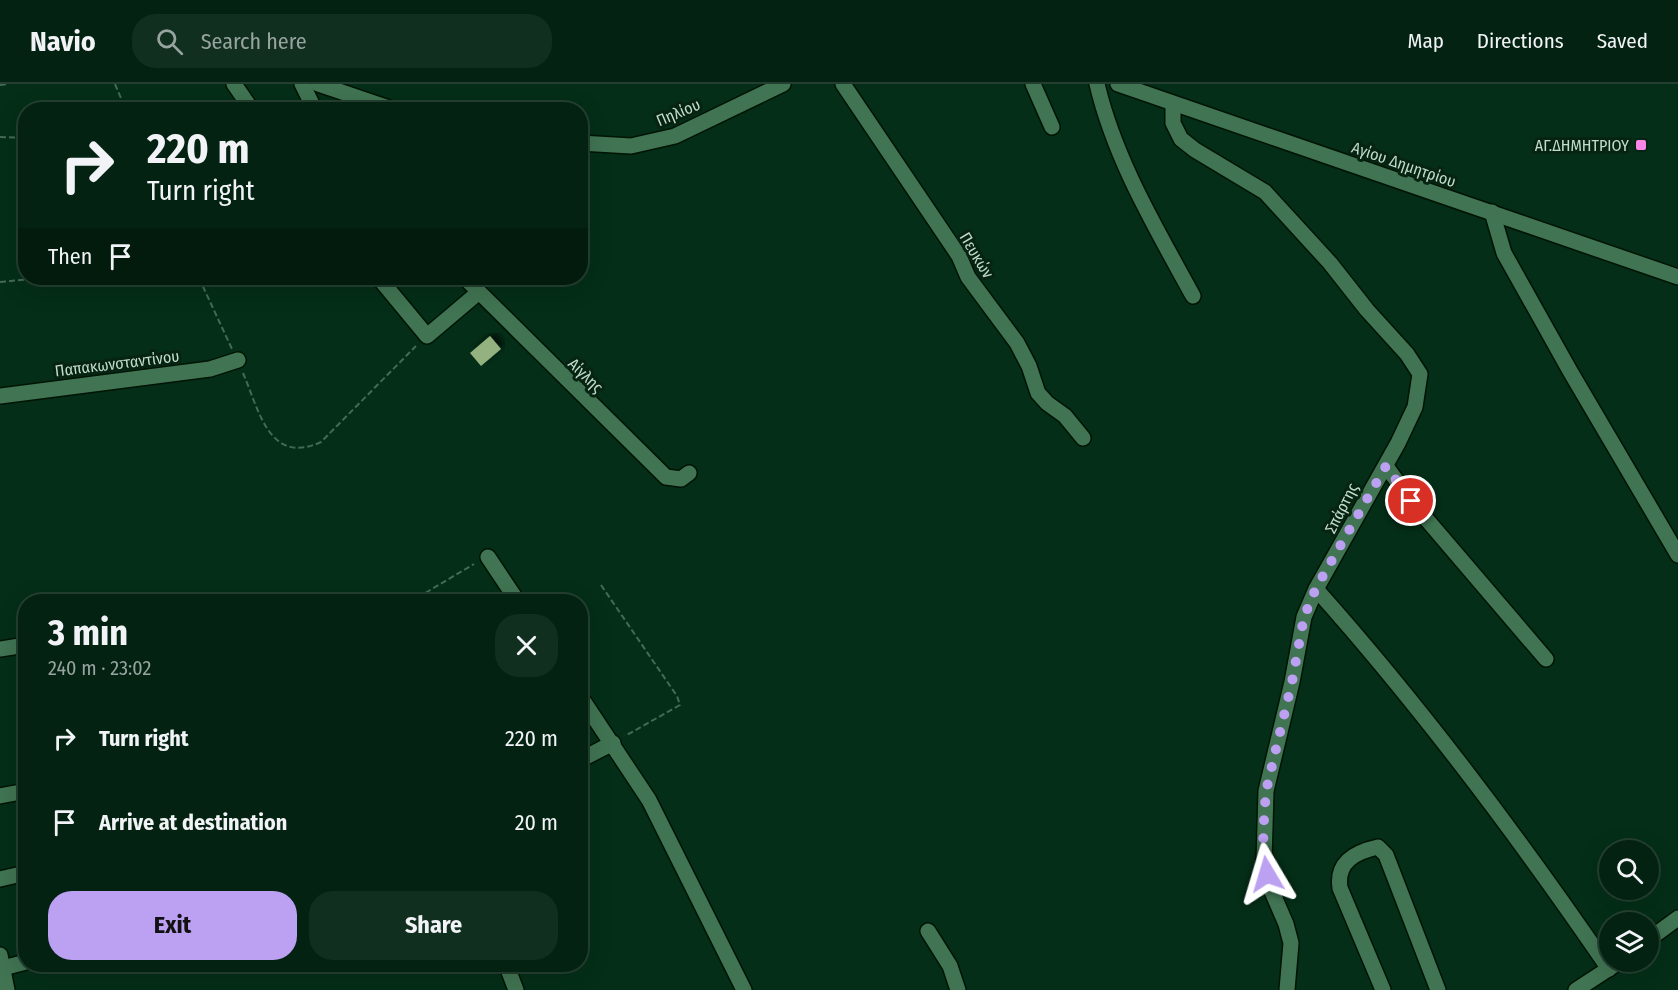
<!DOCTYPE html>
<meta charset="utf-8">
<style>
:root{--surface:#032211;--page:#112f1f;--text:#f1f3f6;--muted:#97a49f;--line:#243f31;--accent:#bca0f2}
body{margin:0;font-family:"Fira Sans Condensed",sans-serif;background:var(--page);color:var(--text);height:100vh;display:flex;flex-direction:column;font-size:22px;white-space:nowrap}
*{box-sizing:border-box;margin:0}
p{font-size:20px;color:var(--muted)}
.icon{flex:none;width:33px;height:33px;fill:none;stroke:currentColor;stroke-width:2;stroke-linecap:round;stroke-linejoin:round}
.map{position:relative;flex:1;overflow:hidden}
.side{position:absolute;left:18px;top:510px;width:570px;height:378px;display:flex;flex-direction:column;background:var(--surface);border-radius:24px;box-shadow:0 6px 24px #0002,0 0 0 2px var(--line)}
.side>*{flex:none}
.hud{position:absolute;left:18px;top:18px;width:570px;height:183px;border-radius:24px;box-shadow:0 6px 24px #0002,0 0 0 2px var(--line);background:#032211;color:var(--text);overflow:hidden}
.tools{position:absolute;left:1599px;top:756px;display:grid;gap:12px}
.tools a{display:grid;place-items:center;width:60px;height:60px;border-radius:50%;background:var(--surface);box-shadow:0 6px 24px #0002,0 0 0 2px var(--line);font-size:30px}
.pin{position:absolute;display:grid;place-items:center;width:51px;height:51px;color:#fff;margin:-26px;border:3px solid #fff;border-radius:50%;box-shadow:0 2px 6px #0007}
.me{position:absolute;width:66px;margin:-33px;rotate:353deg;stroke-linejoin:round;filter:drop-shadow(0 0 4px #0008)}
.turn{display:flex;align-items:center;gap:21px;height:126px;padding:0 30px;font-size:27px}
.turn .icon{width:78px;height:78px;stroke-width:2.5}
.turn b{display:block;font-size:42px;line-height:51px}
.then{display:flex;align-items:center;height:57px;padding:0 30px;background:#0003;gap:12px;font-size:22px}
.round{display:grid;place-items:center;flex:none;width:63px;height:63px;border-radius:24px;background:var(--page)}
.headline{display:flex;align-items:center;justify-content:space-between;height:102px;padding:0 30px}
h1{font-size:36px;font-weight:700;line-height:45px}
.primary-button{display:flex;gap:12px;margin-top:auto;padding:12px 30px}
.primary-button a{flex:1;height:69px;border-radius:24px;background:var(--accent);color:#111;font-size:24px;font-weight:700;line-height:69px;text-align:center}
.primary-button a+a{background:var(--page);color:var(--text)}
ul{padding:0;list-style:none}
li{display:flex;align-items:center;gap:18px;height:84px;padding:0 30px}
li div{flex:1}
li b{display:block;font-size:22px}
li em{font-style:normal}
header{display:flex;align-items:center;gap:36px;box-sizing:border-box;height:84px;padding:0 30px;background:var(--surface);border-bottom:2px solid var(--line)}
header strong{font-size:28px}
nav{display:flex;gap:33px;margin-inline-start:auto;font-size:21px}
.search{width:420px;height:54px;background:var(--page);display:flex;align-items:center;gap:15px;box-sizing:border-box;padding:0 21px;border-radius:24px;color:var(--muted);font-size:22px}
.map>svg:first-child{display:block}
.building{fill:#93b280;filter:url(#shadow)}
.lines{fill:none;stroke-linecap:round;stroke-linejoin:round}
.minor-casing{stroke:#001405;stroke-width:18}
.path{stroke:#456a54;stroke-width:2;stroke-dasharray:6 3;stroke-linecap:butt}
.minor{stroke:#407452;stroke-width:15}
.route{stroke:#bca0f2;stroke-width:10;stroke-dasharray:0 18}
.poi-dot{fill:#fa87e7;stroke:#072312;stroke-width:2}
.labels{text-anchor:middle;stroke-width:6;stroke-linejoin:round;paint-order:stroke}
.street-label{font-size:16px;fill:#c1dcc9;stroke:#072312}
.poi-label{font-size:16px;fill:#c1dcc9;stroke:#072312;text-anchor:end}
</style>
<header>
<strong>Navio</strong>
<div class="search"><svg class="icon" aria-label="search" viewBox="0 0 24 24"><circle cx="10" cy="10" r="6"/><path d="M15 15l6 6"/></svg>Search here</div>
<nav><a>Map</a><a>Directions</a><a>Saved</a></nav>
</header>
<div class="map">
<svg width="1678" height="906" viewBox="0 0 1678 906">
<defs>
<filter id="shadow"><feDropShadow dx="5" dy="-5" stdDeviation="3" flood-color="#0009"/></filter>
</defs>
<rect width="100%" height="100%" fill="#042e17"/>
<polygon class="building" points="490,252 501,265 481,282 470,269"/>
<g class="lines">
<g class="minor-casing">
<g id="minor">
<polyline points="234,0 252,26"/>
<polyline points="302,0 315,26"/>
<polyline points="318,0 395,26"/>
<polyline points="843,0 959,172 968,193 1017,259 1029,282 1038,309 1047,319 1065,332 1083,354"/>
<polyline points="1033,0 1052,43"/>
<path d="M1097,0C1115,76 1156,144 1193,212"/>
<polyline points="1118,0 1678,193"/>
<polyline points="1173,21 1173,39 1181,55 1195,66 1265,108 1330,179 1367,226 1407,270 1420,290 1415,323 1398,359 1316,505 1304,533 1292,598 1266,707 1264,777 1270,803 1286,840 1291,859 1287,906"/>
<polyline points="580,59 631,62 675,52 783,0"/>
<polyline points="1492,128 1504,169 1570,287 1678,471"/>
<polyline points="379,194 427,252 479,208"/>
<polyline points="465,194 666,393 681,395 689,389"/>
<polyline points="0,312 210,285 238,276"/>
<polyline points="1386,382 1411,417 1546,575"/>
<polyline points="488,473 518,518"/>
<path d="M1316,505C1423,625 1518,752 1609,885"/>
<polyline points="0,565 26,561"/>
<polyline points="580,612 649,716 744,906"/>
<polyline points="580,676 613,659"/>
<polyline points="0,712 26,707"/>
<polyline points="0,795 26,789"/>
<polyline points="928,847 950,882 958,906"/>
<polyline points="1648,856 1678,834"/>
<polyline points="0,871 7,906"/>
<polyline points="506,880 516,906"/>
<polyline points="3,884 26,878"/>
<path d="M1383,906L1340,804C1336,778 1355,768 1378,763L1386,771L1438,906"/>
<polyline points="1576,906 1619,878"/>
</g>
</g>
<g class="path">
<polyline points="115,0 126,26"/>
<polyline points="0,1 7,0"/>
<polyline points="0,53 26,54"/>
<polyline points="199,194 232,265"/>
<polyline points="0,198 43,194"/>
<path d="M243,289C259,326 269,382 321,358L416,262"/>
<polyline points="601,501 677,612 680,621 625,652"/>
<polyline points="410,518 474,480"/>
</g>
<use href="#minor" class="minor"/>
</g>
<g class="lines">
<polyline class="route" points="1267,790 1263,751 1266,707 1292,598 1304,533 1316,504 1386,382 1411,417"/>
</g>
<rect class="poi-dot" x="1635" y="55" width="12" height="12" rx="3"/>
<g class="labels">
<g class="street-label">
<text transform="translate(678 28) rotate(-23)" y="6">Πηλίου</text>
<text transform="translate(1404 80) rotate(19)" y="6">Αγίου Δημητρίου</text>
<text transform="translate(977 171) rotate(59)" y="6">Πευκών</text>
<text transform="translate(117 279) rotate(-7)" y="6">Παπακωνσταντίνου</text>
<text transform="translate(586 291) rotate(44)" y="6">Αίγλης</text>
<text transform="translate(1341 424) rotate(-63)" y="6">Σπάρτης</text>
</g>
<g class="poi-label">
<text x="1629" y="67">ΑΓ.ΔΗΜΗΤΡΙΟΥ</text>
</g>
</g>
</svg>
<div class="tools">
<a><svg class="icon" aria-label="search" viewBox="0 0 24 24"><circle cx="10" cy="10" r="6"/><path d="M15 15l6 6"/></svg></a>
<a><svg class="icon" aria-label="layers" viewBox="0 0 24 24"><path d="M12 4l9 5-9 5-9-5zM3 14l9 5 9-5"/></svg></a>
</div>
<div class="pin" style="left:1411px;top:417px;background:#d93025"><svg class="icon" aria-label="arrive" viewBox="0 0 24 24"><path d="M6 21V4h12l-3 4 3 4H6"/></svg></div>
<svg class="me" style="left:1267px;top:790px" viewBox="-20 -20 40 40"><path d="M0-17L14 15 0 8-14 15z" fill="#bca0f2" stroke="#fff" stroke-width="4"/></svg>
<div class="hud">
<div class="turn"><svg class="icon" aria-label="right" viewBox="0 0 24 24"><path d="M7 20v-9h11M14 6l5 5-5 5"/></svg><div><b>220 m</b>Turn right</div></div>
<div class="then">Then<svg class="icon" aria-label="arrive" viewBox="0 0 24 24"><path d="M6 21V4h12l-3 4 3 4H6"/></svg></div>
</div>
<section class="side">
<div class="headline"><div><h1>3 min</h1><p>240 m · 23:02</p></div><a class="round"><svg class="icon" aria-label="close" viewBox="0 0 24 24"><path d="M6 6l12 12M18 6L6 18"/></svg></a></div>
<ul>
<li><svg class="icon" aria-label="right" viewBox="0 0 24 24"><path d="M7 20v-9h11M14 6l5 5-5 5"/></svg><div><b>Turn right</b></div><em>220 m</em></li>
<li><svg class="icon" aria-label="arrive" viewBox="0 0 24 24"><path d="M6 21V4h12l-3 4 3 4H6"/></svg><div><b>Arrive at destination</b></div><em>20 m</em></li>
</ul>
<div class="primary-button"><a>Exit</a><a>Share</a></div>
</section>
</div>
